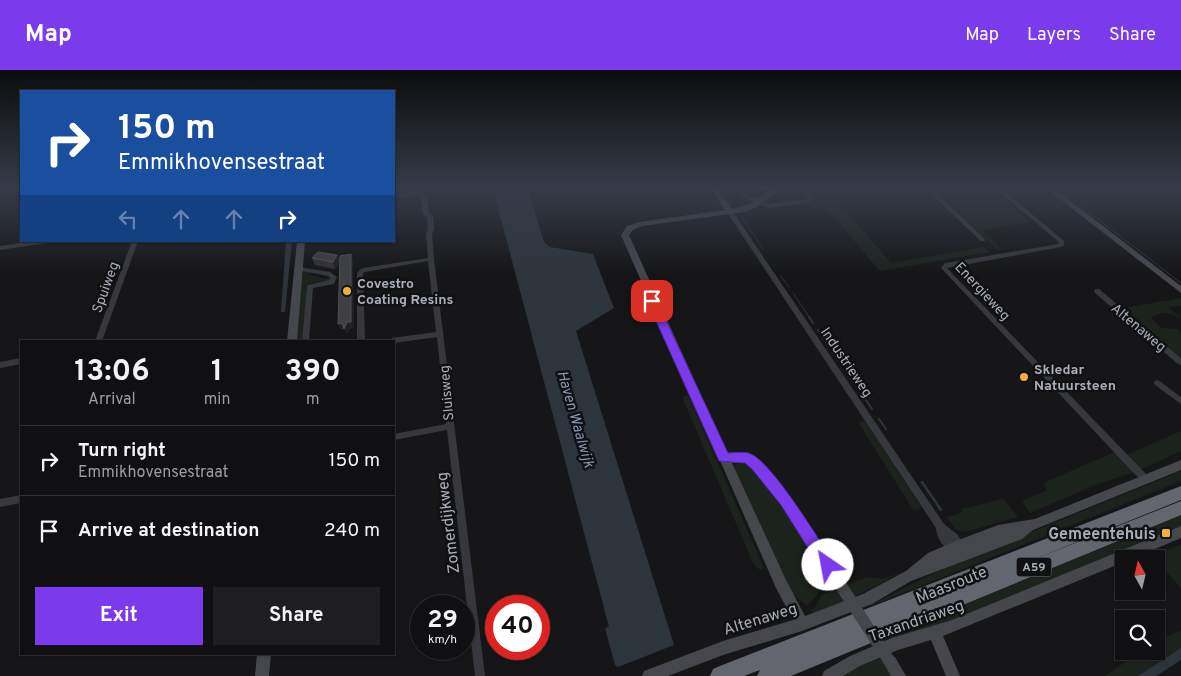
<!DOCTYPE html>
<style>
:root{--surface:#101012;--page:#1e1e20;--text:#f1f3f6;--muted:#9c9d9f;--line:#303032;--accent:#7c3aed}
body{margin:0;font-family:Overpass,sans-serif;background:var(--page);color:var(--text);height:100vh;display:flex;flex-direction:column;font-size:19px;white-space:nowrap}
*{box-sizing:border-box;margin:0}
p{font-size:16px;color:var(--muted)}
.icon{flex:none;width:28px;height:28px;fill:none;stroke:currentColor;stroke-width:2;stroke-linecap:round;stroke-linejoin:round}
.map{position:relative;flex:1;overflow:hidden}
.panel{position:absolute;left:20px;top:270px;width:375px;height:315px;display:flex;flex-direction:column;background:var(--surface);border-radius:0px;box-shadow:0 1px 4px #0004,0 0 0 1px var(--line)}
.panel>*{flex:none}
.top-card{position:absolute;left:20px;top:20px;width:375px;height:152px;border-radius:0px;box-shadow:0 1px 4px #0004,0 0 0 1px var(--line);background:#1a4fa0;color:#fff;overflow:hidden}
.needle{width:32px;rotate:352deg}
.fabs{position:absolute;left:1115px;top:480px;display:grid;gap:10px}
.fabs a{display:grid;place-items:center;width:50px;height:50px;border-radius:0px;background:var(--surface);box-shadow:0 1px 4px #0004,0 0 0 1px var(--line);font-size:25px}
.speed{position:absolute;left:410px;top:525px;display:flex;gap:10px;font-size:25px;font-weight:700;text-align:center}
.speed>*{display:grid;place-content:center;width:65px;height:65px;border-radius:50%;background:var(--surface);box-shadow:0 1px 4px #0004,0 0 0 1px var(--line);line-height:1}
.speed small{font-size:12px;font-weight:400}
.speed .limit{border:8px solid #d22;background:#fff;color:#111}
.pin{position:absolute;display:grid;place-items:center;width:42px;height:42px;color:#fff;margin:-21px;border-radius:10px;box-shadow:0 2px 8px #0006}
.me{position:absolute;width:55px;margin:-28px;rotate:327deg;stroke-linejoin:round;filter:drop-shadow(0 0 4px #0008)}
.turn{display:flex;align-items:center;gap:18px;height:105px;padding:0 15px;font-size:22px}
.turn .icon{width:65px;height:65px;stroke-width:2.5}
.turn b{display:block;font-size:35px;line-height:42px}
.lanes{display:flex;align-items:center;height:48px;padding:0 15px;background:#0003;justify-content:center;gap:25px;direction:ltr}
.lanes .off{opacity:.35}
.eta{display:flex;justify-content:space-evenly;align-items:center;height:85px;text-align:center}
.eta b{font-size:30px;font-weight:700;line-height:35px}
.action{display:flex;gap:10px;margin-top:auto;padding:10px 15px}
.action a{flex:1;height:58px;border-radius:0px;background:var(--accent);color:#fff;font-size:20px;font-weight:700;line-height:58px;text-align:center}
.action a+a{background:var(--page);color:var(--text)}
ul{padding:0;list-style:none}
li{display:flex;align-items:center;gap:15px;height:70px;padding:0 15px;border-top:1px solid var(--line)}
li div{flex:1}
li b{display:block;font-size:19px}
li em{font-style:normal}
header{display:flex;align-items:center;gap:30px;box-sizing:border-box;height:70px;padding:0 25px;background:var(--accent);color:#fff}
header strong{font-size:24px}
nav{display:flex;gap:28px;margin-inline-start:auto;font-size:18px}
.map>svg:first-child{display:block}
.green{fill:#1c231d}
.water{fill:#2c353c}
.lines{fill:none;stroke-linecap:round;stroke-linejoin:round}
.stream-far2{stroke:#2c353c;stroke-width:1}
.stream-far1{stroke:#2c353c;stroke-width:2}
.stream{stroke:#2c353c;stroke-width:2.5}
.street{fill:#37383d;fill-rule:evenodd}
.secondary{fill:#45474d;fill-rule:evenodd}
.highway{fill:#63666e;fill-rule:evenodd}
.secondary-bridge{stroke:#45474d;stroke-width:12}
.wall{fill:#323236}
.shaded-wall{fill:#212124}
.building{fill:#3f3f44;stroke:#4f5156}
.route{fill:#7c3aed;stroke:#51269a}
.poi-dot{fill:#f2b134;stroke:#111113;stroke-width:2}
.labels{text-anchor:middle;stroke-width:5;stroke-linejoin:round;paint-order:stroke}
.shield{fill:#111113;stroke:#7b7e86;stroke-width:1}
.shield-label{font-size:12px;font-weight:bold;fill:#a8adb8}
.poi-label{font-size:14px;font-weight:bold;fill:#a8adb8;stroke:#111113;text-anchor:start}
.street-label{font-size:14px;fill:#a8adb8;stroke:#111113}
.water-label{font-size:15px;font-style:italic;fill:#7f9bb3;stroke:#111113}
.near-street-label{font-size:16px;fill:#a8adb8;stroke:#111113}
.near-poi-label{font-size:16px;font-weight:bold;fill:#a8adb8;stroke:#111113;text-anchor:end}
</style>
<header>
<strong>Map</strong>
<nav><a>Map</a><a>Layers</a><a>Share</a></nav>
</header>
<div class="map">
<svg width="1181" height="606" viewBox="0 0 1181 606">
<rect width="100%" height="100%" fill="#161618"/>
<g class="green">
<polygon points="810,119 821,119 839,139 844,139 891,193 983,177 990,182 880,201"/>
<polygon points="933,119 992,119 1030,152 982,160 1002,179 998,180"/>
<polygon points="306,201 311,202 310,205 326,209 329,206 331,208 331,210 308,214 304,271 296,271 302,204"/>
<path d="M1181,228V236L1168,237L1181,248C1169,243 1162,240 1151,248L1162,258L1177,259L1181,263V288L1124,238Z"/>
<polygon points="688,325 763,496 763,499 761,500 757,498 753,493 683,329 685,326"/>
<polygon points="865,351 922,438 914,441 858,352"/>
<polygon points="1181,361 1181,381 1140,400 1126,385"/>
<polygon points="1115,382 1134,402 1095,415 1030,443 1022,431 1047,420 1043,413"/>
<path d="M739,392C766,396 819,489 836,514L821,520L807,536L787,519L734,402L735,396Z"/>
<polygon points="1181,401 1181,411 859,541 946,497"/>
<polygon points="1003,429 1018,447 965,462 957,460 946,447 961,443 962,439"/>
<polygon points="1181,445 1181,457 954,552 873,579 870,574"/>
<polygon points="1181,474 1181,518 1154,487"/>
<polygon points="903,502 851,528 843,516 867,507 883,509"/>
<polygon points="836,519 845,532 820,543 811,542 810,540 815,538 822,524"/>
<polygon points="1181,560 1181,578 1138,606 1105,606 1141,581 1156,581 1156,572"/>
<polygon points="880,588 894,606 844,606 854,599"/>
</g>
<g class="water">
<polygon points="493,119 528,119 544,172 550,177 593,184 614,238 576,261 674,575 618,597 615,595 605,558 609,557"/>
<polygon points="286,171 292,171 285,242 281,242"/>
<polygon points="1181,578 1181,590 1156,606 1138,606"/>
</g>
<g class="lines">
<g class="stream-far2">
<polyline points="722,119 733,135"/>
<polyline points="1059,119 1181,213"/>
<polyline points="742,148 763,179"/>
<polyline points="780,205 789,217"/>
<polyline points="793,223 810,248"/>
</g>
<g class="stream-far1">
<polyline points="809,247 813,253"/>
<polyline points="818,260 827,274"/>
<polyline points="832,281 849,305"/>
<polyline points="855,314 872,339"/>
<polyline points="879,349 886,359"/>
</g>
<polyline class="stream" points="922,412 941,440"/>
<g class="street">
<polygon points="419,119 425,119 421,123 427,128 429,143 433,146 434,159 432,164 434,189 485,606 475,606 447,360 394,370 394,364 446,354 437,267 394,273 394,271 388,271 392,268 436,262 428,191 365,202 363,203 365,271 357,271 357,203 361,199 363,198 428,188 426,164 428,159 427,147 423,144 421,129 416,125 394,128 394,124 415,122"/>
<polygon points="736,119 742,119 745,124 769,134 806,129 808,128 803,119 809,119 814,129 807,133 768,138 741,126"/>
<polygon points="926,119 932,119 985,169 985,171 981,171"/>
<polygon points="996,119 1002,119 1064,171 1064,175 1061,177 947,198 1149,407 1150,410 1149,413 1146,414 1143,413 941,198 944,194 946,193 1058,174 1059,172"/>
<path d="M730,140L733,142L944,454L957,464L966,478L964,481L961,482L958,481L957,483L954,484C945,480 936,468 936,458L727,142Z"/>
<polygon points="33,171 50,171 47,173 0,180 0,176"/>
<polygon points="132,171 138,171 102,271 95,271"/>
<polygon points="299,197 330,202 337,207 334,214 313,218 309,271 302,271 307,217 308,215 329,210 331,208 328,206 297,200 296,199"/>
<polygon points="1095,219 1099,219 1181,288 1181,295 1178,294 1095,223 1094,221"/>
<polygon points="21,288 21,294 0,298 0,292"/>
<polygon points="1158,310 1181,327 1181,334 1155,315 1154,313 1155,311"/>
<polygon points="21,425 21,433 0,437 0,429"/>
</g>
<g class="secondary">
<path d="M711,119H719L732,139L749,134L772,119H781L755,138L744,142L642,156L633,160L629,165L727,383L751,385L765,397L778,411L801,442L843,507L844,511L843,515L838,517L833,515C807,472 783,427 745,393H732L786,510L805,546L863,524L906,501L928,483L956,471L998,455L1035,449L1181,390V400L1033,460L1022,469L911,511L872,534L802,561L723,585L668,606H642L644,601L723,571L793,550L776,518L621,165L627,156L640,152L725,140Z"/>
<polygon points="1047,119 1055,119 1181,216 1181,223"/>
<polygon points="297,171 305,171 297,271 287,271"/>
<polygon points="1181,456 1181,468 1131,489 1124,489 1124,492 943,566 960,606 946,606 931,570 898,580 860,596 843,606 822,606 824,601 850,586 892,568 952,550"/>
<polygon points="257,584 271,584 269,606 255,606"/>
<polygon points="890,585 895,587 906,606 891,606 883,592 885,587"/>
</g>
<polygon class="highway" points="1181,416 1181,430 1010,499 1181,431 1181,445 791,606 757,606 760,600 744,606 710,606 713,599 720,596"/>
<polyline class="secondary-bridge" points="838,511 890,592"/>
</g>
<polygon class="wall" points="337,185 340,192 335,199 315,195 312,188"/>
<g class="shaded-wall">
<polygon points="351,184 353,190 354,258 350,259 347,265 344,259 347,252"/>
<polygon points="337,185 340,192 335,199 333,192"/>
<polygon points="342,253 345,259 340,260 338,254"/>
</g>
<g class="building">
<polygon points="318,182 337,185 333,192 312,188"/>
<polygon points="351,184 351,252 347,252 344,259 342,253 338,254 340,186"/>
</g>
<linearGradient id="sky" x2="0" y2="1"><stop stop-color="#0c0c0d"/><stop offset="0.58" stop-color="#363c48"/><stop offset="1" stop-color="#363c48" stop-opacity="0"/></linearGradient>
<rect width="1181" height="204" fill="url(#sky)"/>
<path class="route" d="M652,228L657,231L728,383C735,383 744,381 751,384C773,394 817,467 833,491L835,495L833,500L828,502L822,500L781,435L752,399L745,393L719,391L647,231Z"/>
<g class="poi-dot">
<circle cx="347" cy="221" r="5"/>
<circle cx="1024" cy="307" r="5"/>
<rect x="1161" y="458" width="10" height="10" rx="2.5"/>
</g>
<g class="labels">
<rect class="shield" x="1016.5" y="487.5" width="35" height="19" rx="4"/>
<g class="shield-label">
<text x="1034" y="501">A59</text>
</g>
<g class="poi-label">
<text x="357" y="218">Covestro<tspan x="357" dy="16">Coating Resins</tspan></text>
<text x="1034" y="304">Skledar<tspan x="1034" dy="16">Natuursteen</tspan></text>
</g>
<g class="street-label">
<text transform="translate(105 217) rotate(-70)" y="5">Spuiweg</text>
<text transform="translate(983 221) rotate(47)" y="5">Energieweg</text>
<text transform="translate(1139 257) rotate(40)" y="5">Altenaweg</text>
<text transform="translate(847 292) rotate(56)" y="5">Industrieweg</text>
<text transform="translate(446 323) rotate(-95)" y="5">Sluisweg</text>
</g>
<g class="water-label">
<text transform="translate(576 349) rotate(74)" y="5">Haven Waalwijk</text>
</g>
<g class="near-street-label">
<text transform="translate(447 453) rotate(-97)" y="6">Zomerdijkweg</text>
<text transform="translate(951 514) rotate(-22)" y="6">Maasroute</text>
<text transform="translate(760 548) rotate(-17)" y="6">Altenaweg</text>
<text transform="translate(916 550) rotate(-19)" y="6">Taxandriaweg</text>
</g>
<g class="near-poi-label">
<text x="1156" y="469">Gemeentehuis</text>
</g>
</g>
</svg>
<div class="fabs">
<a><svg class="needle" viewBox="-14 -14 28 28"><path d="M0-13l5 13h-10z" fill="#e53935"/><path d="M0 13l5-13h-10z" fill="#9c9d9f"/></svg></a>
<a><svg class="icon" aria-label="search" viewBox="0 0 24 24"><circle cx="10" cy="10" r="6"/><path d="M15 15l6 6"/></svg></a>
</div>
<div class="speed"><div>29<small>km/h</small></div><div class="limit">40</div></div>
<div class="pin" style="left:652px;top:231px;background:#d93025"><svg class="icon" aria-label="arrive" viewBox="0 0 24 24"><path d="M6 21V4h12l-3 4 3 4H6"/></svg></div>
<svg class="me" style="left:828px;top:495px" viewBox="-20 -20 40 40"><circle r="19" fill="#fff"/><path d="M0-13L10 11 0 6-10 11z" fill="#7c3aed"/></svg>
<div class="top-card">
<div class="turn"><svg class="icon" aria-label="right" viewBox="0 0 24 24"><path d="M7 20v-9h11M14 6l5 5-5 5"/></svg><div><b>150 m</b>Emmikhovensestraat</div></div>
<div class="lanes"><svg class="icon off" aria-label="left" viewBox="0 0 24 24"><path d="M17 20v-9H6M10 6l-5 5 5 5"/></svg><svg class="icon off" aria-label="ahead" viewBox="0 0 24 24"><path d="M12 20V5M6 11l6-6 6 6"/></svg><svg class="icon off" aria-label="ahead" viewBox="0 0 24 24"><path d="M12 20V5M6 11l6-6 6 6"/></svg><svg class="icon" aria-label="right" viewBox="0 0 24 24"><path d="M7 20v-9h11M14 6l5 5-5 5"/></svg></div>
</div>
<section class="panel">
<div class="eta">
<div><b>13:06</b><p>Arrival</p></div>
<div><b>1</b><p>min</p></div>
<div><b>390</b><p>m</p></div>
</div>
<ul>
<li><svg class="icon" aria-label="right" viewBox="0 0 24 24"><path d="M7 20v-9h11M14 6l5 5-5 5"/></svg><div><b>Turn right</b><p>Emmikhovensestraat</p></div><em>150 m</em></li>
<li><svg class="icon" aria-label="arrive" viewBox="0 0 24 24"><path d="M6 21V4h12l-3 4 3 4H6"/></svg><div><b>Arrive at destination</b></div><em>240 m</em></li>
</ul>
<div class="action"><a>Exit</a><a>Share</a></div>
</section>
</div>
